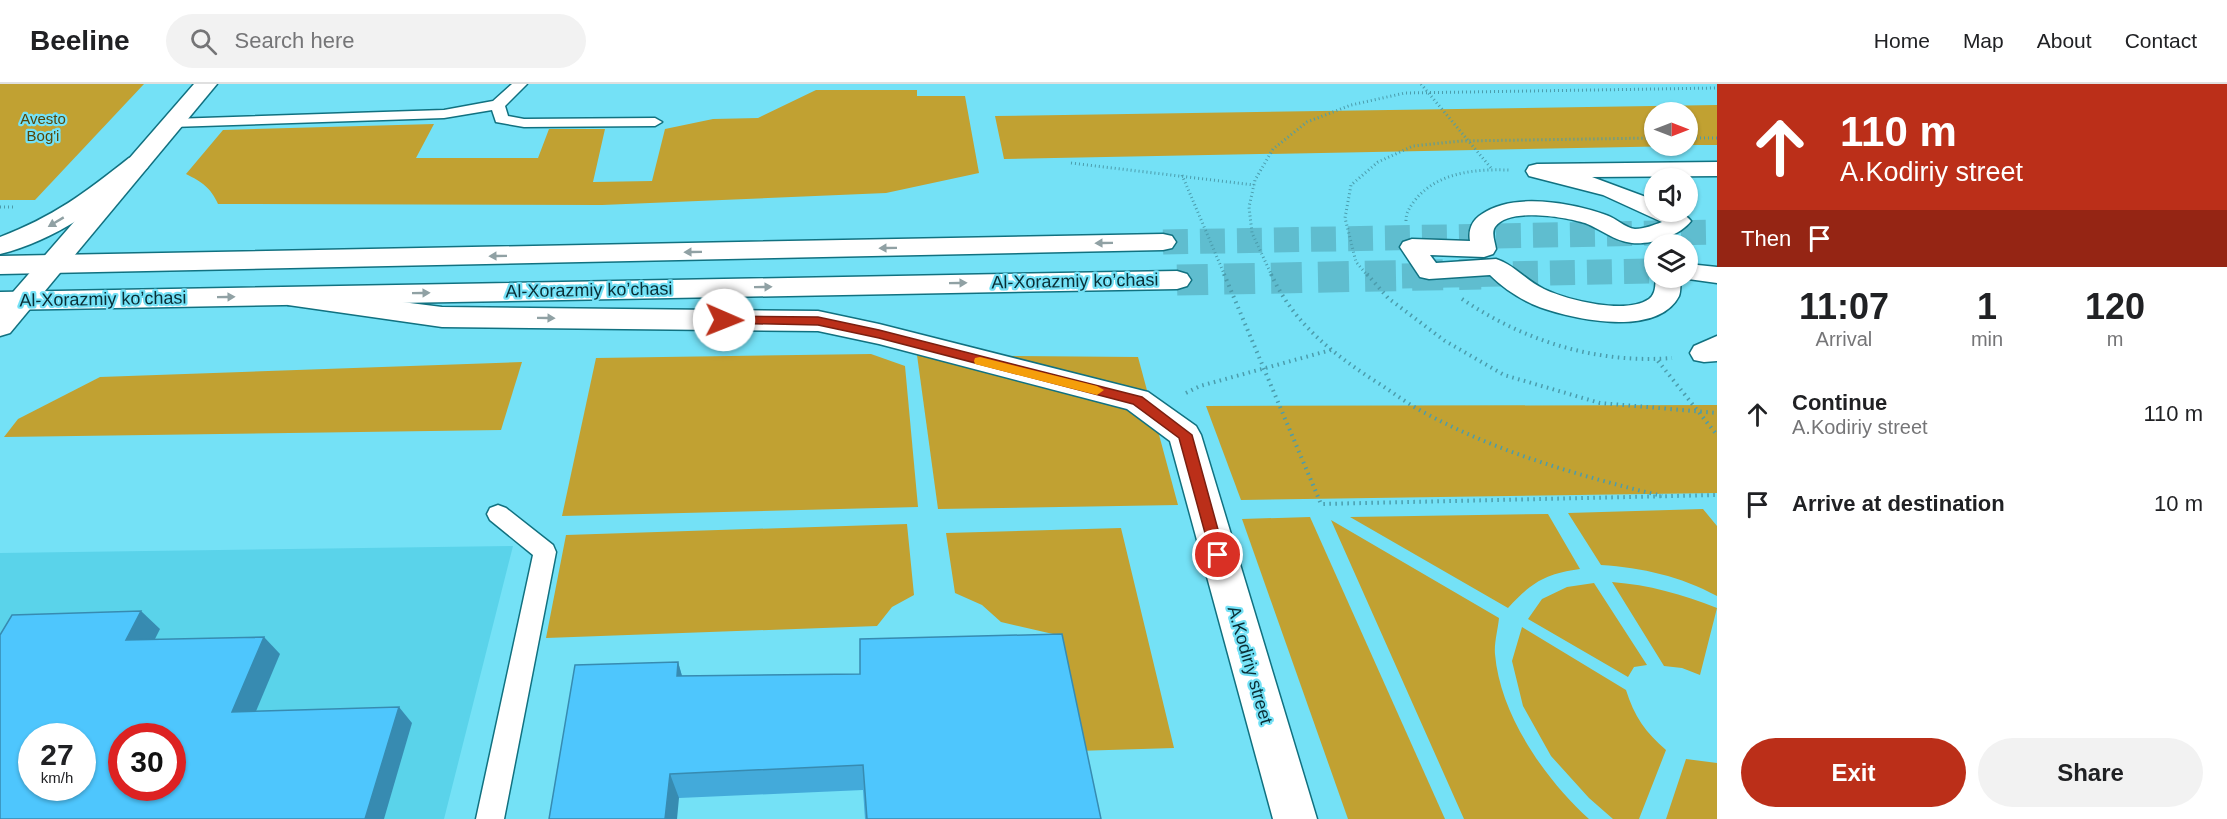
<!DOCTYPE html>
<meta charset="utf-8">
<style>
:root{--surface:#fff;--page:#f2f2f2;--text:#202124;--muted:#757577;--line:#e0e0e0;--accent:#bb2f19}
body{margin:0;font-family:Arial,sans-serif;background:var(--page);color:var(--text);height:100vh;display:flex;flex-direction:column;font-size:22px;white-space:nowrap}
*{box-sizing:border-box;margin:0}
p{font-size:20px;color:var(--muted)}
.icon{flex:none;width:33px;height:33px;fill:none;stroke:currentColor;stroke-width:2;stroke-linecap:round;stroke-linejoin:round}
.map{position:relative;flex:1;overflow:hidden}
.panel{display:flex;flex-direction:column;background:var(--surface);width:510px}
.panel>*{flex:none}
.banner{background:#bb2f19;color:#fff;overflow:hidden}
.needle{width:39px;rotate:90deg}
.tools{position:absolute;left:1644px;top:18px;display:grid;gap:12px}
.tools a{display:grid;place-items:center;width:54px;height:54px;border-radius:50%;background:var(--surface);box-shadow:0 2px 4px #0004;font-size:30px}
.speed{position:absolute;left:18px;top:639px;display:flex;gap:12px;font-size:30px;font-weight:700;text-align:center}
.speed>*{display:grid;place-content:center;width:78px;height:78px;border-radius:50%;background:var(--surface);box-shadow:0 2px 4px #0004;line-height:1}
.speed small{font-size:15px;font-weight:400}
.speed .limit{border:9px solid #d22;background:#fff;color:#111}
.pin{position:absolute;display:grid;place-items:center;width:51px;height:51px;color:#fff;margin:-26px;border:3px solid #fff;border-radius:50%;box-shadow:0 2px 6px #0007}
.me{position:absolute;width:66px;margin:-33px;rotate:91deg;stroke-linejoin:round;filter:drop-shadow(0 0 4px #0008)}
.turn{display:flex;align-items:center;gap:21px;height:126px;padding:0 24px;font-size:27px}
.turn .icon{width:78px;height:78px;stroke-width:2.5}
.turn b{display:block;font-size:42px;line-height:51px}
.then{display:flex;align-items:center;height:57px;padding:0 24px;background:#0003;gap:12px;font-size:22px}
.eta{display:flex;justify-content:space-evenly;align-items:center;height:102px;text-align:center}
.eta b{font-size:36px;font-weight:700;line-height:42px}
.primary-button{display:flex;gap:12px;margin-top:auto;padding:12px 24px}
.primary-button a{flex:1;height:69px;border-radius:36px;background:var(--accent);color:#fff;font-size:24px;font-weight:700;line-height:69px;text-align:center}
.primary-button a+a{background:var(--page);color:var(--text)}
ul{padding:0;list-style:none}
li{display:flex;align-items:center;gap:18px;height:90px;padding:0 24px}
li div{flex:1}
li b{display:block;font-size:22px}
li em{font-style:normal}
header{display:flex;align-items:center;gap:36px;box-sizing:border-box;height:84px;padding:0 30px;background:var(--surface);border-bottom:2px solid var(--line)}
header strong{font-size:28px}
nav{display:flex;gap:33px;margin-inline-start:auto;font-size:21px}
.search{width:420px;height:54px;background:var(--page);display:flex;align-items:center;gap:15px;box-sizing:border-box;padding:0 21px;border-radius:33px;color:var(--muted);font-size:22px}
main{display:flex;flex:1;min-height:0}
.map>svg:first-child{display:block}
.built{fill:#5ad3ea;fill-rule:evenodd}
.green{fill:#c1a132}
.lines{fill:none;stroke-linecap:round;stroke-linejoin:round}
.primary-tunnel-far1{stroke:#5fbdcf;stroke-width:25;stroke-dasharray:25 12;stroke-linecap:butt}
.primary-tunnel{stroke:#5fbdcf;stroke-width:31;stroke-dasharray:31 16;stroke-linecap:butt}
.service-casing{stroke:#117180;stroke-width:3}
.pedestrian-casing{stroke:#117180;stroke-width:3}
.minor-casing{stroke:#117180;stroke-width:3}
.tertiary-casing{stroke:#117180;stroke-width:3}
.primary-casing{stroke:#117180;stroke-width:3}
.path-far1{stroke:#4b9cac;stroke-width:3;stroke-dasharray:1 3;stroke-linecap:butt}
.path{stroke:#4b9cac;stroke-width:4;stroke-dasharray:1.5 4.5;stroke-linecap:butt}
.service{fill:#fff;fill-rule:evenodd}
.pedestrian{fill:#fff;fill-rule:evenodd}
.minor{fill:#fff;fill-rule:evenodd}
.tertiary{fill:#fff;fill-rule:evenodd}
.primary{fill:#fff;fill-rule:evenodd}
.wall{fill:#43aada}
.shaded-wall{fill:#378bb1}
.building{fill:#4ec6fd;stroke:#378bb1;stroke-width:1.5;fill-rule:evenodd}
.oneway{fill:#90a1a4}
.route{fill:#bb2f19;stroke:#7a1f10;stroke-width:1.5}
.slow{fill:#f59e0b}
.labels{text-anchor:middle;stroke-width:4.5;stroke-linejoin:round;paint-order:stroke}
.far-park-label{font-size:15px;fill:#584709;stroke:#74e1f6}
.street-label{font-size:18px;fill:#092e35;stroke:#74e1f6}
</style>
<header>
<strong>Beeline</strong>
<div class="search"><svg class="icon" aria-label="search" viewBox="0 0 24 24"><circle cx="10" cy="10" r="6"/><path d="M15 15l6 6"/></svg>Search here</div>
<nav><a>Home</a><a>Map</a><a>About</a><a>Contact</a></nav>
</header>
<main>
<div class="map">
<svg width="1717" height="735" viewBox="0 0 1717 735">
<rect width="100%" height="100%" fill="#74e1f6"/>
<path class="built" d="M513,462L444,735H0V469ZM32,652H82V704H32ZM122,652H172V704H122Z"/>
<g class="green">
<polygon points="0,0 144,0 35,116 0,116"/>
<path d="M816,6H917V12H965L979,89L886,109L602,121L218,120C211,104 202,98 186,90L223,46L434,40L416,74H538L549,45H605L593,98L652,97L665,45L713,35L758,34Z"/>
<polygon points="1717,21 1717,61 1688,61 1688,28 1654,28 1654,62 1683,62 1004,75 995,32"/>
<polygon points="871,270 905,282 918,423 562,432 596,274"/>
<polygon points="917,271 1138,273 1178,421 938,425"/>
<polygon points="522,278 501,346 4,353 18,335 100,293"/>
<polygon points="1717,321 1717,409 1241,416 1206,322"/>
<path d="M1703,425L1717,442V512C1680,492 1643,484 1601,481L1568,429Z"/>
<path d="M1548,430L1580,485C1545,490 1532,498 1508,524L1350,433Z"/>
<polygon points="1310,433 1445,735 1348,735 1242,435"/>
<path d="M1331,436L1499,534C1498,545 1494,559 1495,570C1500,631 1545,695 1589,735H1464Z"/>
<polygon points="907,440 914,511 892,523 877,542 546,554 566,451"/>
<polygon points="1121,444 1174,664 1076,667 1053,550 1001,538 982,521 955,509 946,449"/>
<path d="M1612,498C1649,501 1682,510 1717,524L1700,591L1682,584L1664,582Z"/>
<polygon points="1594,499 1647,581 1634,583 1628,593 1528,535 1542,515 1567,503"/>
<path d="M1522,543L1626,606C1634,632 1646,649 1666,666L1639,735H1613L1589,714L1551,672L1523,622L1512,577Z"/>
<polygon points="1686,675 1717,679 1717,735 1666,735"/>
</g>
<g class="lines">
<g class="primary-tunnel-far1">
<polyline points="1163,158 1717,148"/>
<polyline points="1402,192 1654,187"/>
</g>
<polyline class="primary-tunnel" points="1177,196 1481,190"/>
<g class="service-casing">
<g id="service">
<polygon points="512,0 527,0 505,22 508,32 524,35 655,34 662,38 655,42 524,43 496,38 492,26 444,34 172,43 165,39 172,35 444,26 493,17"/>
<polygon points="498,421 506,424 553,461 556,468 504,735 476,735 533,471 490,436 487,430 490,424"/>
</g>
</g>
<g class="pedestrian-casing">
<g id="pedestrian">
<path d="M1717,78V92L1592,93L1654,116V128C1668,128 1682,125 1691,137C1680,152 1650,161 1632,159C1614,157 1601,145 1585,139C1566,133 1509,123 1495,143C1491,149 1495,158 1496,165L1493,170L1484,173L1430,171L1436,179L1496,175C1513,180 1527,197 1544,205C1567,216 1626,231 1649,215C1656,210 1655,201 1656,194H1688V180L1717,183V199L1681,194C1680,200 1681,207 1679,212C1657,255 1567,235 1532,220C1517,213 1502,203 1490,191L1429,195L1420,193L1400,163L1403,158L1412,155L1470,157C1468,146 1472,136 1482,130C1514,108 1572,119 1606,131C1616,134 1625,144 1635,145C1644,145 1654,141 1662,138L1603,111L1529,92L1526,87L1529,82L1537,80Z"/>
<polygon points="1717,252 1717,277 1704,278 1694,276 1690,269 1694,262"/>
</g>
</g>
<g class="minor-casing">
<polygon id="minor" points="298,205 442,223 818,227 879,240 1148,308 1196,342 1201,351 1317,735 1273,735 1170,357 1127,325 879,260 818,247 442,243 288,221 284,214 288,207"/>
</g>
<g class="tertiary-casing">
<polygon id="tertiary" points="194,0 217,0 10,249 0,252 0,223"/>
</g>
<g class="primary-casing">
<g id="primary">
<path d="M138,72L147,74L150,79L147,84C102,121 57,156 0,170V153C53,133 85,109 129,74Z"/>
<polygon points="1163,150 1172,152 1176,158 1172,164 1163,166 0,190 0,172"/>
<polygon points="1177,187 1187,190 1191,196 1187,202 1177,205 0,226 0,208"/>
</g>
</g>
<g class="path-far1">
<polyline points="1421,0 1491,84"/>
<polyline points="1688,54 1717,54"/>
<polyline points="1071,79 1254,101"/>
<polyline points="1182,91 1225,192"/>
<polyline points="0,123 15,123"/>
<path d="M1406,137C1406,128 1410,123 1415,116C1438,88 1475,85 1509,86"/>
<polyline points="1272,192 1252,149 1249,123 1255,96 1273,65 1307,38 1351,21 1405,9 1717,4"/>
<polyline points="1368,192 1356,178 1345,134 1351,101 1378,78 1413,62 1461,57 1654,54"/>
</g>
<g class="path">
<polyline points="1224,190 1321,420 1717,411"/>
<path d="M1271,190C1294,240 1333,270 1378,299C1394,309 1409,321 1425,329C1499,369 1580,392 1662,412"/>
<polyline points="1367,190 1388,214 1445,257 1504,291 1600,319 1717,329"/>
<path d="M1462,215C1524,257 1597,280 1672,274"/>
<polyline points="1658,277 1717,351"/>
<polyline points="1186,309 1200,302 1331,266"/>
</g>
<use href="#service" class="service"/>
<use href="#pedestrian" class="pedestrian"/>
<use href="#minor" class="minor"/>
<use href="#tertiary" class="tertiary"/>
<use href="#primary" class="primary"/>
</g>
<polygon class="wall" points="860,555 1101,735 865,735 863,706 679,714 549,735 678,578 682,592 860,590"/>
<g class="shaded-wall">
<polygon points="141,527 160,545 146,573 126,556"/>
<polygon points="264,553 280,570 249,644 232,628"/>
<polygon points="678,578 686,606 677,592"/>
<polygon points="399,623 412,639 384,735 365,735"/>
<polygon points="670,690 679,714 677,735 665,735"/>
</g>
<g class="building">
<path d="M141,527L126,556L264,553L232,628L399,623L365,735H0V551L12,531ZM32,652H82V704H32ZM122,652H172V704H122Z"/>
<polygon points="1062,550 1101,735 867,735 863,681 670,690 665,735 549,735 575,581 678,578 677,592 860,590 860,555"/>
</g>
<defs><path id="oneway-solid" d="M-6-.8H1V-3.2L6.5 0L1 3.2V.8H-6Z" transform="scale(1.5)"/></defs>
<g class="oneway">
<use href="#oneway-solid" transform="translate(56 138) rotate(149)"/>
<use href="#oneway-solid" transform="translate(1104 159) rotate(179)"/>
<use href="#oneway-solid" transform="translate(888 164) rotate(179)"/>
<use href="#oneway-solid" transform="translate(693 168) rotate(179)"/>
<use href="#oneway-solid" transform="translate(498 172) rotate(179)"/>
<use href="#oneway-solid" transform="translate(958 199) rotate(-1)"/>
<use href="#oneway-solid" transform="translate(763 203) rotate(-1)"/>
<use href="#oneway-solid" transform="translate(421 209) rotate(-1)"/>
<use href="#oneway-solid" transform="translate(226 213) rotate(-1)"/>
<use href="#oneway-solid" transform="translate(546 234) rotate(1)"/>
</g>
<polygon class="route" points="724,232 818,233 879,246 1142,313 1192,351 1225,471 1223,476 1218,478 1213,476 1211,471 1179,354 1133,320 879,254 818,241 720,239 720,233"/>
<polygon class="slow" points="980,273 1097,302 1104,306 1097,311 975,280 974,277 975,274"/>
<g class="labels">
<g class="far-park-label">
<text x="43" y="40">Avesto<tspan x="43" dy="17">Bog'i</tspan></text>
</g>
<g class="street-label">
<text transform="translate(1075 197) rotate(-1)" y="6">Al-Xorazmiy ko’chasi</text>
<text transform="translate(589 206) rotate(-1)" y="6">Al-Xorazmiy ko’chasi</text>
<text transform="translate(103 215) rotate(-1)" y="6">Al-Xorazmiy ko’chasi</text>
<text transform="translate(1250 581) rotate(74)" y="6">A.Kodiriy street</text>
</g>
</g>
</svg>
<div class="tools">
<a><svg class="needle" viewBox="-14 -14 28 28"><path d="M0-13l5 13h-10z" fill="#e53935"/><path d="M0 13l5-13h-10z" fill="#757577"/></svg></a>
<a><svg class="icon" aria-label="sound" viewBox="0 0 24 24"><path d="M4 9h4l5-4v14l-5-4H4zM17 9q2 3 0 6"/></svg></a>
<a><svg class="icon" aria-label="layers" viewBox="0 0 24 24"><path d="M12 4l9 5-9 5-9-5zM3 14l9 5 9-5"/></svg></a>
</div>
<div class="speed"><div>27<small>km/h</small></div><div class="limit">30</div></div>
<div class="pin" style="left:1218px;top:471px;background:#d93025"><svg class="icon" aria-label="arrive" viewBox="0 0 24 24"><path d="M6 21V4h12l-3 4 3 4H6"/></svg></div>
<svg class="me" style="left:724px;top:236px" viewBox="-20 -20 40 40"><circle r="19" fill="#fff"/><path d="M0-13L10 11 0 6-10 11z" fill="#bb2f19"/></svg>
</div>
<section class="panel">
<div class="banner">
<div class="turn"><svg class="icon" aria-label="ahead" viewBox="0 0 24 24"><path d="M12 20V5M6 11l6-6 6 6"/></svg><div><b>110 m</b>A.Kodiriy street</div></div>
<div class="then">Then<svg class="icon" aria-label="arrive" viewBox="0 0 24 24"><path d="M6 21V4h12l-3 4 3 4H6"/></svg></div>
</div>
<div class="eta">
<div><b>11:07</b><p>Arrival</p></div>
<div><b>1</b><p>min</p></div>
<div><b>120</b><p>m</p></div>
</div>
<ul>
<li><svg class="icon" aria-label="ahead" viewBox="0 0 24 24"><path d="M12 20V5M6 11l6-6 6 6"/></svg><div><b>Continue</b><p>A.Kodiriy street</p></div><em>110 m</em></li>
<li><svg class="icon" aria-label="arrive" viewBox="0 0 24 24"><path d="M6 21V4h12l-3 4 3 4H6"/></svg><div><b>Arrive at destination</b></div><em>10 m</em></li>
</ul>
<div class="primary-button"><a>Exit</a><a>Share</a></div>
</section>
</main>
